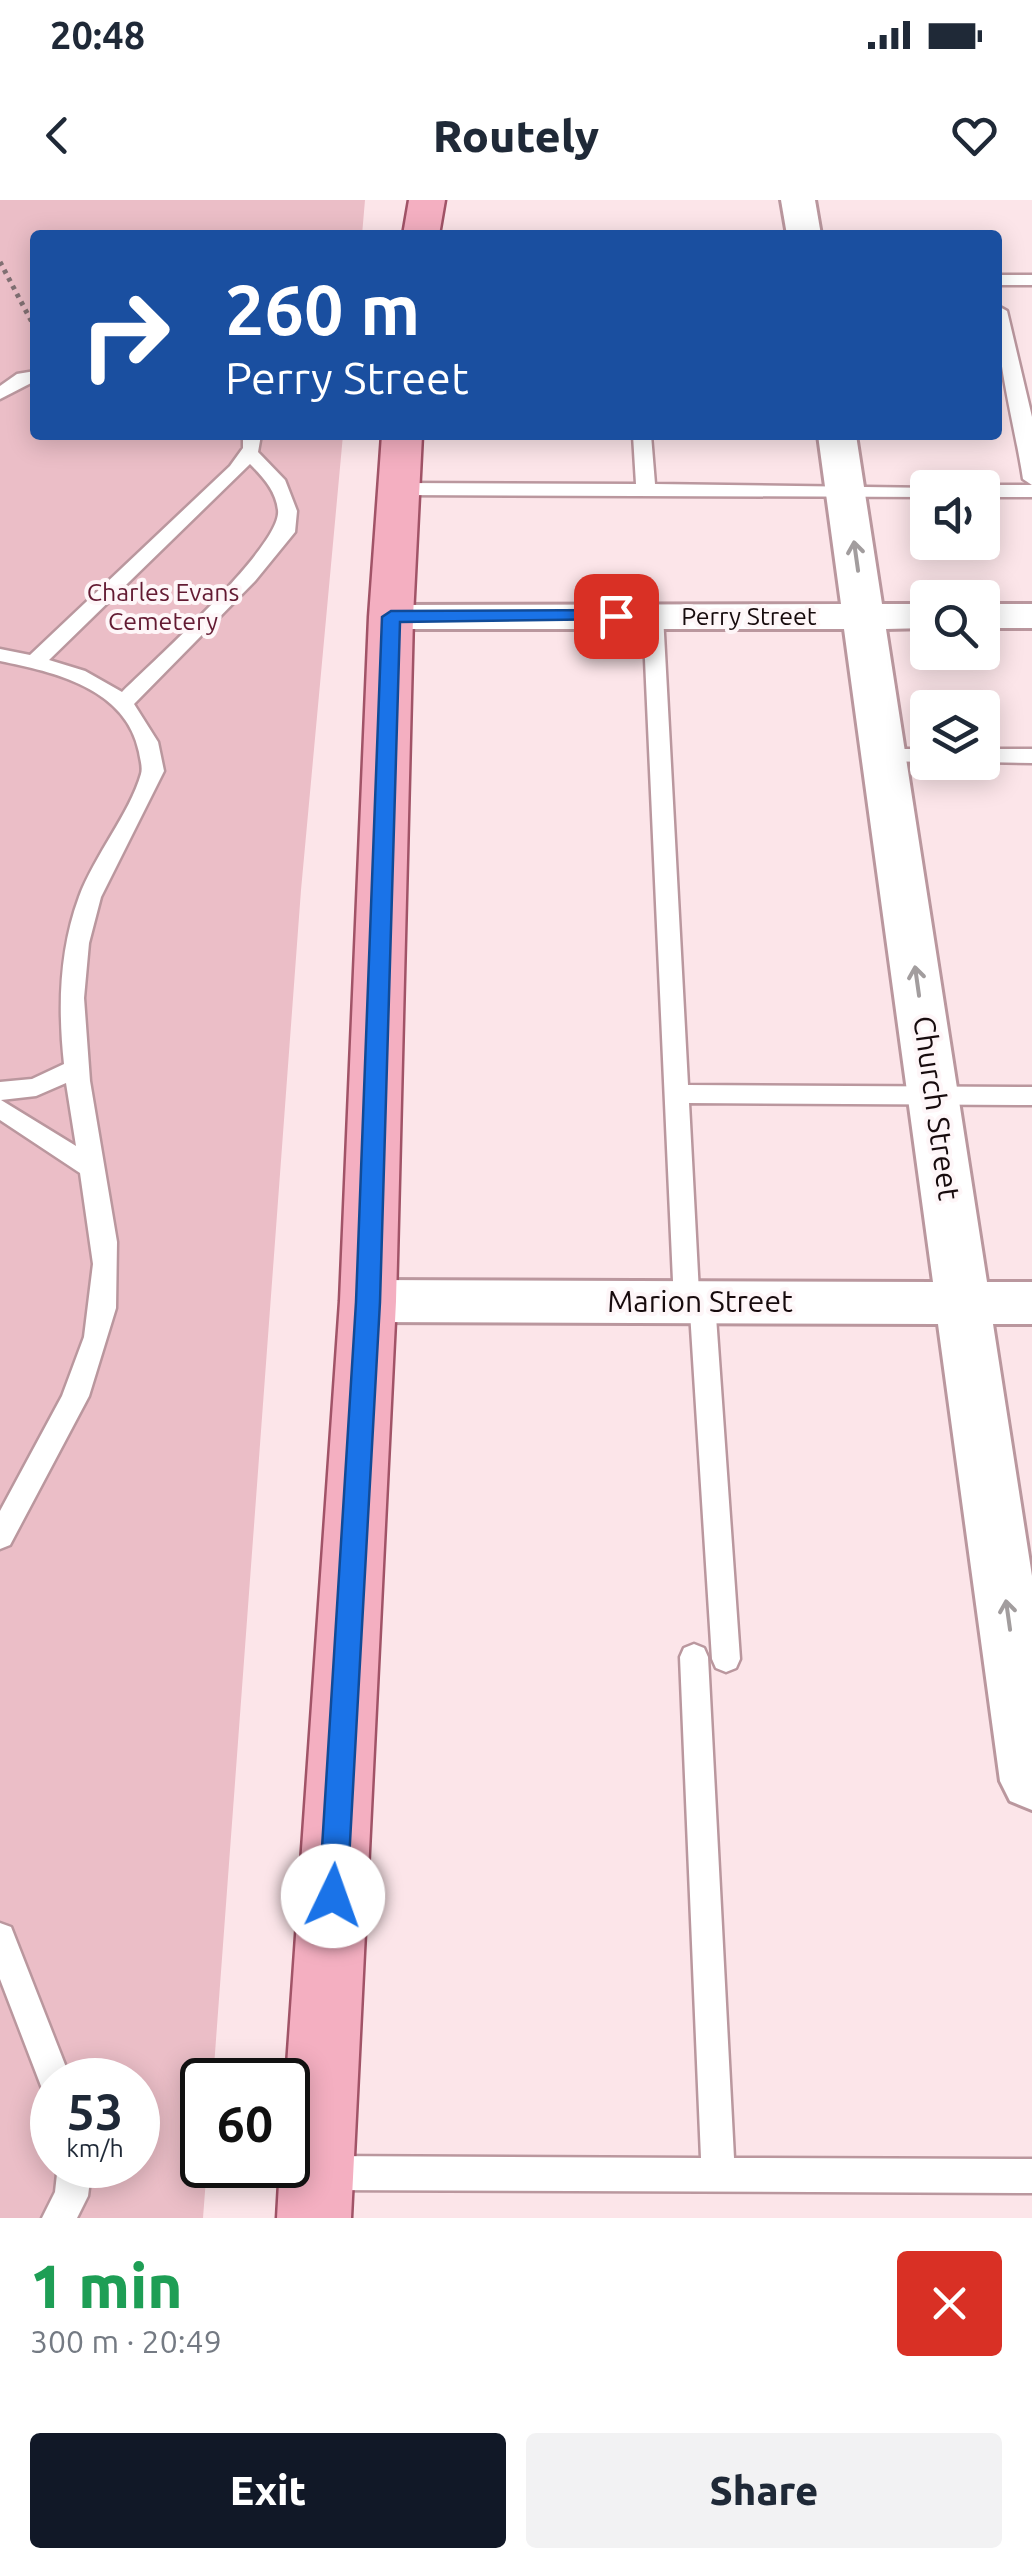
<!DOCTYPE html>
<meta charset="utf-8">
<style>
:root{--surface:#fff;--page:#f2f2f3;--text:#1f2937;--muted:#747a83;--accent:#111827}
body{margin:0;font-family:Ubuntu,sans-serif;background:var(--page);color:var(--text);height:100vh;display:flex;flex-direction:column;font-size:38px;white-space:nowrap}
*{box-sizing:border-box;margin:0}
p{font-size:32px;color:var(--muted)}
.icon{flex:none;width:55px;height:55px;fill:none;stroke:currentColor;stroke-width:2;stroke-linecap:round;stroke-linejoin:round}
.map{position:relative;height:2018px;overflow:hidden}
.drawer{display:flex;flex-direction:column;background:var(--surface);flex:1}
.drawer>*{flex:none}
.top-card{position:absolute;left:30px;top:30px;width:972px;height:210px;border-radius:10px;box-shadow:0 5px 25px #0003;background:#1a4fa0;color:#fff;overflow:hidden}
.buttons{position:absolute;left:910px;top:270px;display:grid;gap:20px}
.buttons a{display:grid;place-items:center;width:90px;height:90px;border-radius:10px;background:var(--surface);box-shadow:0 5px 25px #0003;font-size:50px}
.speed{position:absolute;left:30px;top:1858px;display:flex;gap:20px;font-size:50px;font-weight:700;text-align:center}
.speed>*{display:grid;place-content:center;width:130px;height:130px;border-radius:50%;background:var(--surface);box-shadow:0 5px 25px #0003;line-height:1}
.speed small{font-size:25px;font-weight:400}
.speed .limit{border:5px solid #111;border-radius:15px;background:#fff;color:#111}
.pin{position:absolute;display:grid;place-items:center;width:85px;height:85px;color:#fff;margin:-42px;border-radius:20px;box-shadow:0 5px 15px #0006}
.me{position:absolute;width:110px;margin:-55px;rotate:3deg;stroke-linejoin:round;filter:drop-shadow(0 0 8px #0008)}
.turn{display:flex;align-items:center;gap:35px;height:210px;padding:0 30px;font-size:45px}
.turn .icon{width:130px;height:130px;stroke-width:2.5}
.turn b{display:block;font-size:70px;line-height:85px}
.round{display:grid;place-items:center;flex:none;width:105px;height:105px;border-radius:10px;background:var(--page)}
.head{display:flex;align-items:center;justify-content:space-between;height:170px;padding:0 30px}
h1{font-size:60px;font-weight:800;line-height:75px;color:#1e9e55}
.primary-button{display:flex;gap:20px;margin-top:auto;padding:20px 30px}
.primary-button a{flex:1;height:115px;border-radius:10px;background:var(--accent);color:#fff;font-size:40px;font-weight:800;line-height:115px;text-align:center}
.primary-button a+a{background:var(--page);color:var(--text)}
.status{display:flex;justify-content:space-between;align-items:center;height:70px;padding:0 50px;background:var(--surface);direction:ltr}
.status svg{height:28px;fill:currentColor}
header{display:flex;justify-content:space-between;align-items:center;height:130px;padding:0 30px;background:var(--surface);font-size:45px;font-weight:800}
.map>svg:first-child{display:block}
.green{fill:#ebbec7;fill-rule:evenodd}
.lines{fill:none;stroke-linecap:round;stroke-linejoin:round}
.lane-casing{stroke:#ba979e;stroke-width:5}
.street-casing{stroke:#ba979e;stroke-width:6}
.primary-casing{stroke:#a15367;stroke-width:5}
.path{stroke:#817073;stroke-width:5;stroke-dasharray:4 5;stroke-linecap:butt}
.lane{fill:#fff;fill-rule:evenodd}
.street{fill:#fff;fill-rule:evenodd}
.primary{fill:#f4afc1;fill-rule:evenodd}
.oneway{stroke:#a29d9e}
.route{fill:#1a73e8;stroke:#114b97;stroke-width:2.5}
.labels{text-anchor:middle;stroke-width:8;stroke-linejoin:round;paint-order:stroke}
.far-park-label{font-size:25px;fill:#631a32;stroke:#fef6f8}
.far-street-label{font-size:25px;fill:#170b0d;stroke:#fef6f8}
.street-label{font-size:30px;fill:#170b0d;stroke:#fef6f8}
</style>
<div class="status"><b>20:48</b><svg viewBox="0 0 49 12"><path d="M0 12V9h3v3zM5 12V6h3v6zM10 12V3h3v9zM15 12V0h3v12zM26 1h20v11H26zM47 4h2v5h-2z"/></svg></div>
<header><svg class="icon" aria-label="back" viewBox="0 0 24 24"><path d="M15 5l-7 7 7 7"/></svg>Routely<svg class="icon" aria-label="heart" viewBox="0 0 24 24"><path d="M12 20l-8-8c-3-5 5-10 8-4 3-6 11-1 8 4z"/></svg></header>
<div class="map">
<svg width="1032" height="2018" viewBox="0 0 1032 2018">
<rect width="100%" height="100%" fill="#fce5e9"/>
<path class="green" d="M0,0H365L362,35H35V235H343L301,690L213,1880H202V1965H207L203,2018H0ZM52,1880H138V1965H52Z"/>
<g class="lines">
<g class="lane-casing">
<g id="lane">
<rect x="998" y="75" width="34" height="10"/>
<path d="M998,106L1007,111L1032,217V285L1023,279C1015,225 995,158 998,106Z"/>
<polygon points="35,171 35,181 0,199 0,186 17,174"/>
<path d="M243,235H261L258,252L285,280L297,311L295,332L255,381L134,504L158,542L164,571L101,697L89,743L84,798L90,881L117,1042L116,1108L89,1196L10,1345L0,1349V1311L62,1196L84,1137L93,1064L80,973L0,920V882L32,879L64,864C58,808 59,751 79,697C94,656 130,613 141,574C143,567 140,559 139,552C126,488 54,472 0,461V449L30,455L230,266L243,248ZM250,264C263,277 276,291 278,310C283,345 151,463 122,492L85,471L49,460ZM66,883L76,946L1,900L36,896Z"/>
<polygon points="633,235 651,235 655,284 935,288 928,288 928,297 399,295 390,289 399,283 636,284"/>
<polygon points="982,285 1032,285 1032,297 982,297 982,288 975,288"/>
<polygon points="653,409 663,415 688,885 1032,887 1032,905 689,903 699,1093 711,1095 715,1102 740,1459 736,1468 726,1472 716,1468 712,1459 690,1112 678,1110 674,1103 643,415"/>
<polygon points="886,549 928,549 929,562 879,561 875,556"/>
<polygon points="982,549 1032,549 1032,563 981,562"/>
<polygon points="694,1444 704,1448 708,1457 734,1958 1032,1959 1032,1993 322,1990 310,1985 305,1973 310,1961 322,1956 701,1958 680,1457 684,1448"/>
<polygon points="0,1723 11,1727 71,1880 52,1880 52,1895 43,1891 0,1779"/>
<polygon points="58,1965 92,1965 88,1996 77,2018 42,2018 55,1992"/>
</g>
</g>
<g class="street-casing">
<g id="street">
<polygon points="781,0 815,0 821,35 787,35"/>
<polygon points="818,235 856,235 882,404 928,404 928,428 886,429 987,1082 1032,1082 1032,1124 993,1124 1032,1376 1032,1610 1010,1601 1000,1581 938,1124 368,1122 349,1116 341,1101 349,1086 368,1080 933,1082 844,429 391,429 376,426 370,417 376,408 391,405 841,404"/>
<rect x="982" y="404" width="50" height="24"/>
</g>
</g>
<g class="primary-casing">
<g id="primary">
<polygon points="409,0 445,0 439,35 403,35"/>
<polygon points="382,235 422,235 413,417 396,1101 351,2018 277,2018 280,1965 288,1965 286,1880 340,1101 369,417"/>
</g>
</g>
<polyline class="path" points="0,62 35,128"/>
<use href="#lane" class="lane"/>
<use href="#street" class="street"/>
<use href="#primary" class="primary"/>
</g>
<defs><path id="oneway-shaft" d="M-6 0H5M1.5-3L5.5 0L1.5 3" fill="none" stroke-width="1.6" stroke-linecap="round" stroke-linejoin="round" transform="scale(2.5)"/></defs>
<g class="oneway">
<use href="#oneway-shaft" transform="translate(856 356) rotate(-98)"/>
<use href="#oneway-shaft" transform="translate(917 781) rotate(-98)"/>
<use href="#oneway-shaft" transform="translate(1008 1415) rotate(-98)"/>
</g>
<polygon class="route" points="616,410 625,416 622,419 400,422 380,1102 347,1696 343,1705 333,1709 323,1705 319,1696 356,1102 382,417 391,411"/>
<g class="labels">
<g class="far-park-label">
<text x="163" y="401">Charles Evans<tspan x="163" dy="29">Cemetery</tspan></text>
</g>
<g class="far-street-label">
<text x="749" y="425">Perry Street</text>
</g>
<g class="street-label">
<text transform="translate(936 908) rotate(82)" y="10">Church Street</text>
<text x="700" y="1112">Marion Street</text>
</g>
</g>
</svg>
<div class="buttons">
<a><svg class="icon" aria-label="sound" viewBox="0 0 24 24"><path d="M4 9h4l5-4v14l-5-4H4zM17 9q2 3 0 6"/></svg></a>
<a><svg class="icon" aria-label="search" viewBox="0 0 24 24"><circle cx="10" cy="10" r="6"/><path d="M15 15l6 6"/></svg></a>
<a><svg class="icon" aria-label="layers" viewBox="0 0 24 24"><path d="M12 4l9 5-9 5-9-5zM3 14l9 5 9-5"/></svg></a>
</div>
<div class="speed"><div>53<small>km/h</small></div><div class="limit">60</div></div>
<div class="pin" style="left:616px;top:416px;background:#d93025"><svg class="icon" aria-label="arrive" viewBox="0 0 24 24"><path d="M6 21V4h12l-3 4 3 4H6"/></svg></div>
<svg class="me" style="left:333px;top:1696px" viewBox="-20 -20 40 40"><circle r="19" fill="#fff"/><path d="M0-13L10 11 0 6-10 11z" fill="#1a73e8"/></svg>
<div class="top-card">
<div class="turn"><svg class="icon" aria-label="right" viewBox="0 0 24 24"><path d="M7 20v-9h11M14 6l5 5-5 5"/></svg><div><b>260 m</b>Perry Street</div></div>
</div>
</div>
<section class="drawer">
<div class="head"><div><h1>1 min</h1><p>300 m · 20:49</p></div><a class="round" style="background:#d93025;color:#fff"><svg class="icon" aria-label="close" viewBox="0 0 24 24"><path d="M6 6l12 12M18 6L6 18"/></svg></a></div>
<div class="primary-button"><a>Exit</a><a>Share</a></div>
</section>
